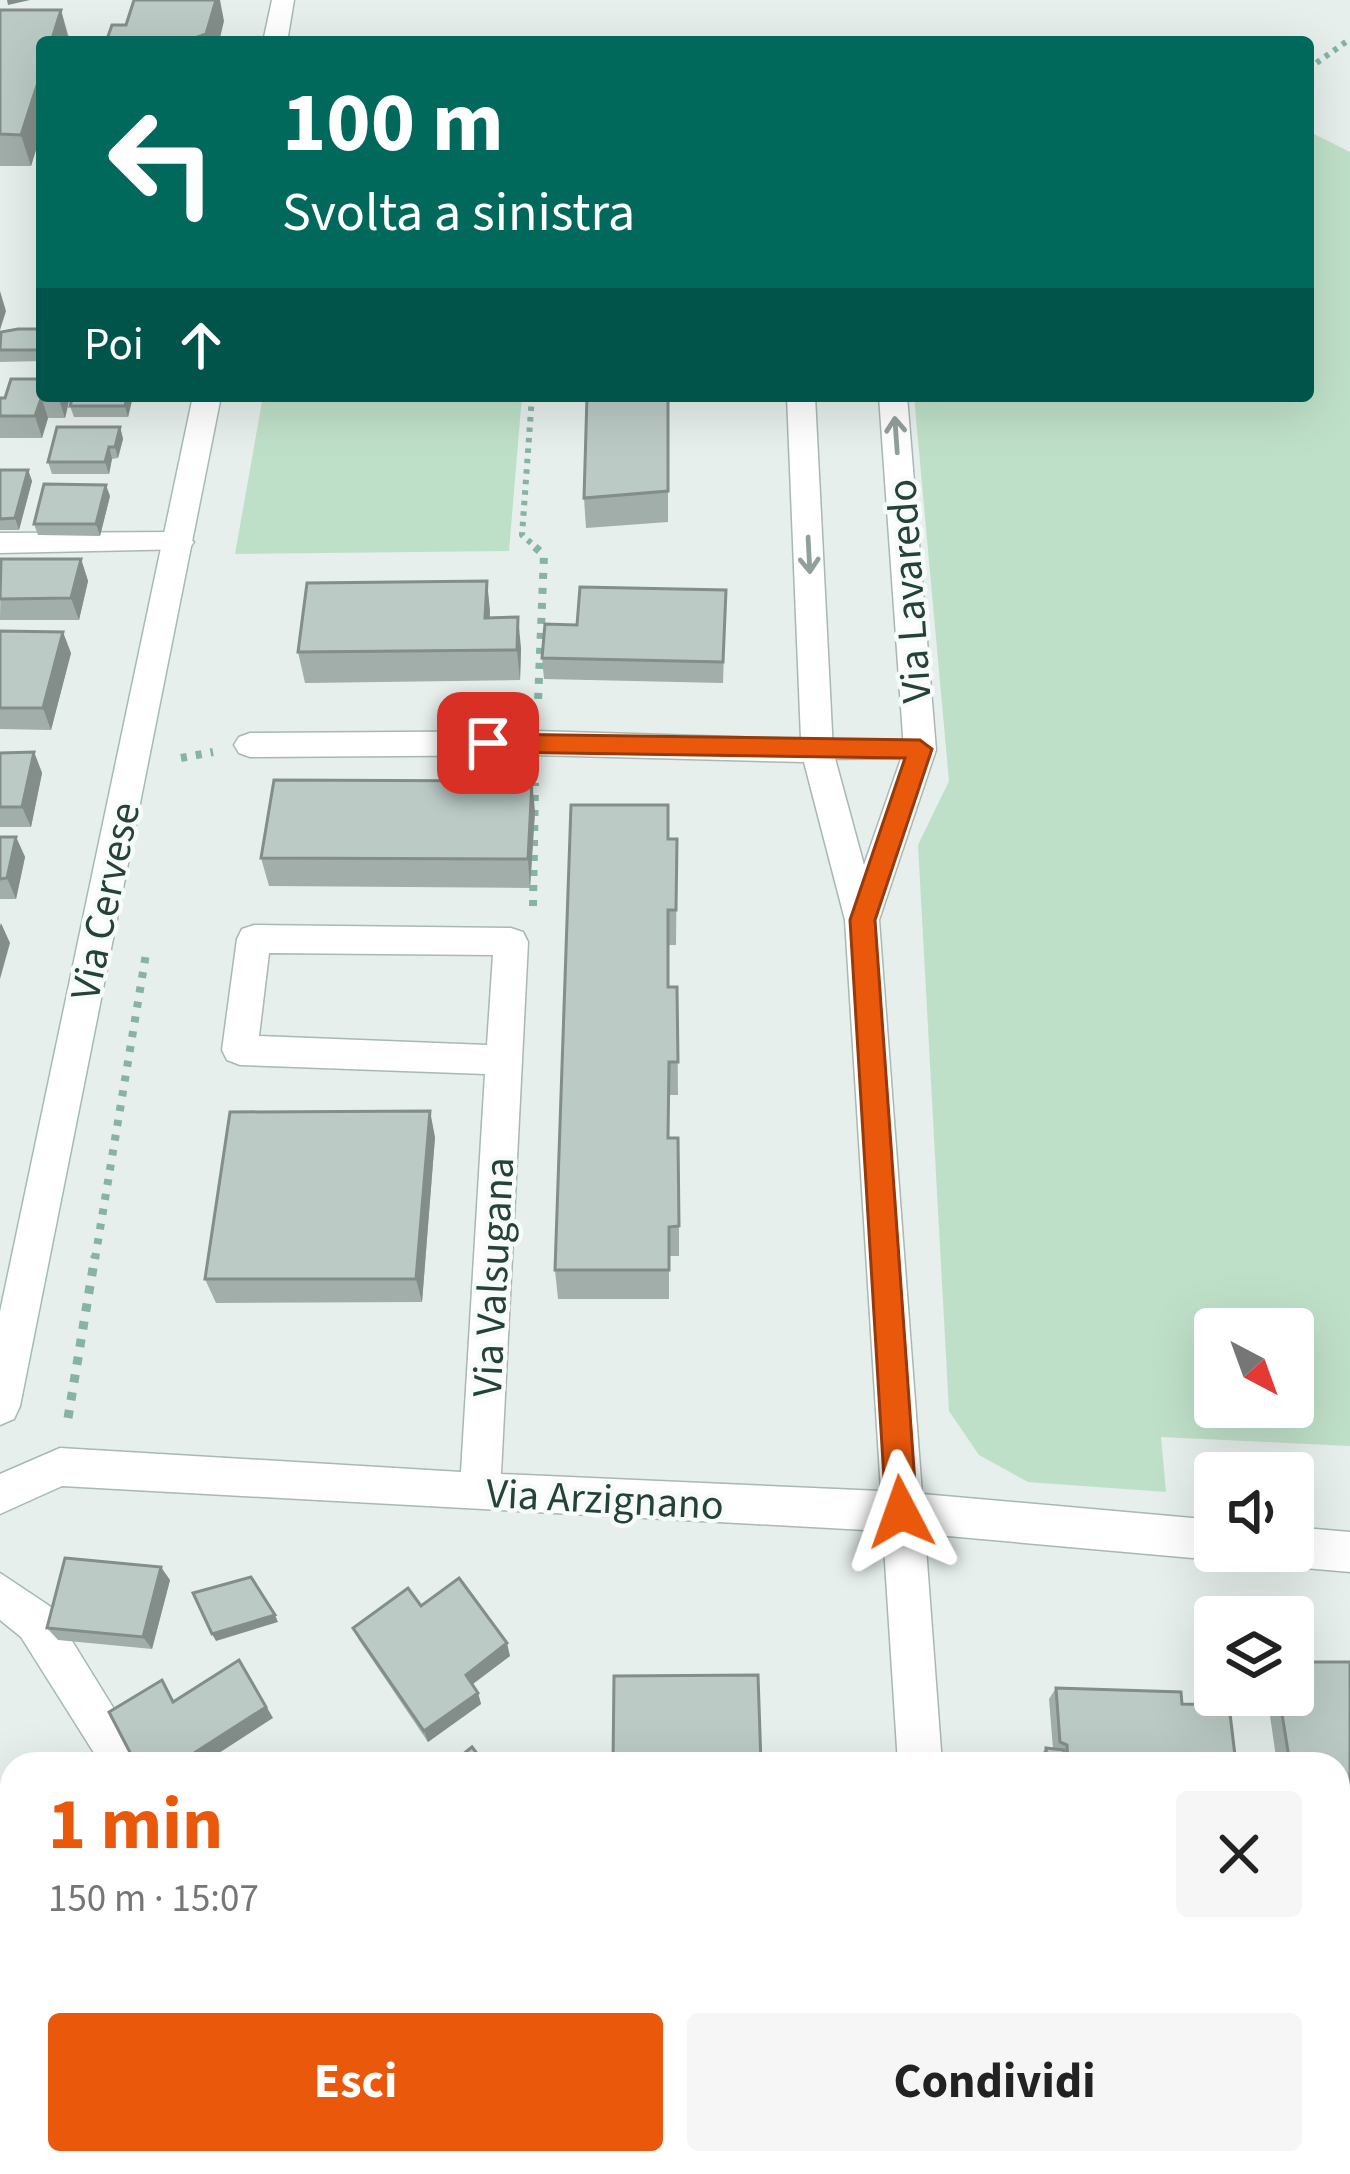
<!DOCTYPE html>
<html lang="it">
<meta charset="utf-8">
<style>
:root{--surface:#fff;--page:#f6f6f6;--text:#222;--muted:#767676;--accent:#ea580c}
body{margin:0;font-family:"Source Sans 3",sans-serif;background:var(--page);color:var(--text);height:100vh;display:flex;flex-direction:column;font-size:45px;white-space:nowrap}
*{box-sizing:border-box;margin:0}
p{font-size:39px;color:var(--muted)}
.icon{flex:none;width:66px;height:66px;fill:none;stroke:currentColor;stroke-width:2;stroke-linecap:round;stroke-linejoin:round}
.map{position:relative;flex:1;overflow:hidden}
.sheet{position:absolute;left:0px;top:1752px;width:1350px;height:423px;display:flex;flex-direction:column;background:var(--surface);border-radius:36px 36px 0 0;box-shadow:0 12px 48px #0002}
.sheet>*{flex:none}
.top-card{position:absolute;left:36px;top:36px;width:1278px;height:366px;border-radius:12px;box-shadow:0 12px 48px #0002;background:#00695c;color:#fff;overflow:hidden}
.needle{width:78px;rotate:139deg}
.controls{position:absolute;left:1194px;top:1308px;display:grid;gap:24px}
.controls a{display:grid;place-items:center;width:120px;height:120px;border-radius:12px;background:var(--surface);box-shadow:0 12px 48px #0002;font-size:60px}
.pin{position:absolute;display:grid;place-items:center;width:102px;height:102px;color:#fff;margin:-51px;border-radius:24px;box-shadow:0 6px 18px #0006}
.me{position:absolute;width:132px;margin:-66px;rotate:356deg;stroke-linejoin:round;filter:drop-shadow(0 0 9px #0008)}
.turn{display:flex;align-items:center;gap:42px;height:252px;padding:0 48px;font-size:54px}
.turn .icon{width:156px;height:156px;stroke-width:2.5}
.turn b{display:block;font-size:84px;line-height:102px}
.then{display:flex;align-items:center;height:114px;padding:0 48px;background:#0003;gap:24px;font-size:45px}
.round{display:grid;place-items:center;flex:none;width:126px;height:126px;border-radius:12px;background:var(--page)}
.overview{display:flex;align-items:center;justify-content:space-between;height:204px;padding:0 48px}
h1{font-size:72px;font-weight:700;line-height:90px;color:var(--accent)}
.button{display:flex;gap:24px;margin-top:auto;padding:24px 48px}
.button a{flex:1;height:138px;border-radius:12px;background:var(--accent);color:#fff;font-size:48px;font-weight:700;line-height:138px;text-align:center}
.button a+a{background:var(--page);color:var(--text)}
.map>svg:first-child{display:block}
.green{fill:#bfe0c8;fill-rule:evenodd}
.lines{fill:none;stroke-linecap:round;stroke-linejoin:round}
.service-casing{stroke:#a8b8b2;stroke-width:3}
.minor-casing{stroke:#a8b8b2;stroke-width:3}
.secondary-casing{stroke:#a4bbb3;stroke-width:3}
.path-far2{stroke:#86b3a5;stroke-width:6;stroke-dasharray:4.5 6;stroke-linecap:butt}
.path-far1{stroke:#86b3a5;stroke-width:8;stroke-dasharray:6 9;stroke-linecap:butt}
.path{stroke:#86b3a5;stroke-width:9;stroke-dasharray:8 10;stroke-linecap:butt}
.service{fill:#fff;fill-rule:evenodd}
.minor{fill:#fff;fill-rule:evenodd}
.secondary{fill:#fff;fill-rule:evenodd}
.wall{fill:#a1aea9}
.shaded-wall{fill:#838d89}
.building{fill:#bbcac4;stroke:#838d89;stroke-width:3}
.oneway{stroke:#92a09c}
.route{fill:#ea580c;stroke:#983908;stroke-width:3}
.labels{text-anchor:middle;stroke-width:9;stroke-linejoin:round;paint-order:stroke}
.street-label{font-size:42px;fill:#24423a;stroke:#f7fbf9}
</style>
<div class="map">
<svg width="1350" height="2174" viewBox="0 0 1350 2174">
<rect width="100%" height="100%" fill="#e6efeb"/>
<g class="green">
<path d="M1308,131L1350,152V1446L1161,1437L1166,1492L1028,1482L979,1455L949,1411L918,845L949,781L914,396H1308ZM1293,1329V1407H1215V1329Z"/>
<polygon points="263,396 522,396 509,551 235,554"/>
</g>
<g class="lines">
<g class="service-casing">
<polygon id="service" points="920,742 931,750 920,758 817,759 806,751 817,743"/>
</g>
<g class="minor-casing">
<g id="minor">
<path d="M787,396H815L833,751L864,865L904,750L879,396H907L936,750L879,920L922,1494L1215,1520V1551H1231L1215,1560L925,1534L942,1764H898L883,1531L62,1486L0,1514V1474L60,1448L461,1472L485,1074L240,1065L227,1060L222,1050L237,939L242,929L254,925L511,928L523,932L528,942L501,1474L881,1491L845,920L804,762L536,755L250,757L239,753L234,745L239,737L250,733L536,731L801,739ZM269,953L493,955L487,1045L259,1036Z"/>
<polygon points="179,532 194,542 189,549 0,553 0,533"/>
<polygon points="1293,1527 1350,1532 1350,1572 1293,1567 1278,1561 1274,1551 1293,1551"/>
<polygon points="0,1573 51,1607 148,1764 101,1764 21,1637 0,1620"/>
<polygon points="352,2163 404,2163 409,2174 357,2174"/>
<polygon points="924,2163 974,2163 975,2174 925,2174"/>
</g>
</g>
<g class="secondary-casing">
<g id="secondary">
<polygon points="272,0 294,0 287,42 263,42"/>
<polygon points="193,396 221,396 20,1406 14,1419 0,1425 0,1312"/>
</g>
</g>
<g class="path-far2">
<polyline points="1308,69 1350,39"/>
<polyline points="532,396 522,535 539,550"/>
</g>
<g class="path-far1">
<polyline points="535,547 544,555 538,702"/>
<polyline points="181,758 213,752"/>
<polyline points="533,906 535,783"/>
<polyline points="95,1259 146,954"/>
</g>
<polyline class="path" points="68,1418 95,1256"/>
<use href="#service" class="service"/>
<use href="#minor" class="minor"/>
<use href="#secondary" class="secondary"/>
</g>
<g class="wall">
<polygon points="0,10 61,10 70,41 31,166 0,166"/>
<polygon points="42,329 42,361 0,362 0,335"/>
<polygon points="67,396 69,401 65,418 48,418 42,438 0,438 0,398"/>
<polygon points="133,396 128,417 74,417 70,406"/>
<polygon points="668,396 668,522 586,528 584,498"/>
<polygon points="120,427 123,439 118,458 112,459 109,474 52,474 48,462"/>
<polygon points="0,470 28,470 32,481 19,530 0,530"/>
<polygon points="110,496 100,536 38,535 34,524"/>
<polygon points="1,559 81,559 88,581 79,620 0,620"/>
<polygon points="487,581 490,618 521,648 520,680 305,683 298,652"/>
<polygon points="726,590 723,683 544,679 542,658 577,625"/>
<polygon points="0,631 71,653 51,730 0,729"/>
<polygon points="34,752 42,773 31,827 0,827 0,753"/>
<polygon points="535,811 530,888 269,886 261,858"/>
<polygon points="0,837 16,837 25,857 16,899 0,899"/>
<polygon points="668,839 677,839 676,945 668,945 668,987 677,987 678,1095 669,1095 668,1138 679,1226 679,1256 669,1256 669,1299 558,1299 555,1270"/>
<polygon points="435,1137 422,1302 216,1303 205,1279"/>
<polygon points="170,1580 152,1649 58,1640 47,1628"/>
<polygon points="421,1606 510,1656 472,1684 478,1693 481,1704 428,1742 359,1640 353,1628"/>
<polygon points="1350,1662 1350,1797 1338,1797 1338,1764 1277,1764 1267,1695 1293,1695"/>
<polygon points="1056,1688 1182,1704 1236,1764 1043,1764 1042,1753 1046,1748 1053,1749 1049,1699"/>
<polygon points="1199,2163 1304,2163 1306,2174 1200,2174"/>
</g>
<g class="shaded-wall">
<polygon points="7,0 30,0 8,5"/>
<polygon points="216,0 220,0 224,21 219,42 184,42"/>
<polygon points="61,10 69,42 51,42"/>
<polygon points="42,70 42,130 31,166 21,135"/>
<polygon points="0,291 6,311 0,330"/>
<polygon points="41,396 48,418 42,438 35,416"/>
<polygon points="58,396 67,396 69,401 65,418"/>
<polygon points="127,396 133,396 128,417 125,406"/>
<polygon points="120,427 123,439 118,458 115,447"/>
<polygon points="109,447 112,459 109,474 105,462"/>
<polygon points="28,470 32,481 19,530 15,518"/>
<polygon points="106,485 110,496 100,536 96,524"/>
<polygon points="81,559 88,581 79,620 71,598"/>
<polygon points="487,581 490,611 488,648 485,618"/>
<polygon points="518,617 521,648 520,680 517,650"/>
<polygon points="63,632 71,653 51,730 43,708"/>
<polygon points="34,752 42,773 31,827 22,807"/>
<polygon points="532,781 535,811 530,888 528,859"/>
<polygon points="16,837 25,857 16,899 7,878"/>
<polygon points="1,923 10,943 0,979 0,926"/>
<polygon points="430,1111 435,1137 422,1302 416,1279"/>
<polygon points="161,1567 170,1580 152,1649 143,1637"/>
<polygon points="275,1615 278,1622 216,1641 212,1634"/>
<polygon points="507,1643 510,1656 469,1687 466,1675"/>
<polygon points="247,1672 273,1718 202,1764 177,1764"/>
<polygon points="478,1693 481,1704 428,1742 424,1731"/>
<polygon points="269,2163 275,2163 281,2174 275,2174"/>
</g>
<g class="building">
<polygon points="134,0 216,0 206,34 184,42 106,42 112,25 126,25"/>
<polygon points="0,10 61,10 51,42 42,42 42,70 21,135 0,134"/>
<polygon points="18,329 42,329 42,350 0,350 1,332"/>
<polygon points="11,379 42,379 42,396 35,416 0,416 0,398 5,398"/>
<polygon points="73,396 127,396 125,406 70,406"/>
<polygon points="587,396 668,396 668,491 584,498"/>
<polygon points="57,427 120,427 115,447 109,447 105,462 48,462"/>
<polygon points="0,470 28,470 15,518 0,519"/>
<polygon points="44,484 106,485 96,524 34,524"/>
<polygon points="1,559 81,559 71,598 0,599"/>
<polygon points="487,581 485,618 518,617 517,650 298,652 307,583"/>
<polygon points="580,587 726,590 723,662 542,658 545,624 577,625"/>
<polygon points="0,631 63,632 43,708 0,708"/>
<polygon points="34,752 22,807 0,807 0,753"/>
<polygon points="274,780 532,781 528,859 261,858"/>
<polygon points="571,805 668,805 668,839 677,839 676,910 668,910 668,987 677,987 678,1062 669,1062 668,1138 678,1138 679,1226 669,1227 669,1270 555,1270"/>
<polygon points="0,837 16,837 7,878 0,879"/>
<polygon points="430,1111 416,1279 205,1279 230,1112"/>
<polygon points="65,1558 161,1567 143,1637 47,1628"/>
<polygon points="251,1577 275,1615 212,1634 193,1593"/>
<polygon points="459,1578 507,1643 466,1675 478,1693 424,1731 353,1628 408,1588 421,1606"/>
<polygon points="239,1660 266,1707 177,1764 136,1764 109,1712 162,1680 173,1702"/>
<polygon points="1293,1662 1350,1662 1350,1787 1338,1787 1338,1764 1290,1764 1279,1695 1293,1695"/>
<polygon points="758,1675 761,1764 613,1764 614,1676"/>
<polygon points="1056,1688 1181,1692 1182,1704 1229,1705 1236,1764 1068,1764 1067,1745 1060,1742"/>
<polygon points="472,1747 485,1764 451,1764"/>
<polygon points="1046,1748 1064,1750 1064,1764 1047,1764"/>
<polygon points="12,1841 12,1908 0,1908"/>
<polygon points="118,2163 269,2163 275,2174 123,2174"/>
<polygon points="442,2163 541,2163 545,2170 541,2174 429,2174"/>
<rect x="611" y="2163" width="176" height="11"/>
<polygon points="1210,2163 1304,2163 1306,2174 1211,2174"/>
</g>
<defs><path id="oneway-shaft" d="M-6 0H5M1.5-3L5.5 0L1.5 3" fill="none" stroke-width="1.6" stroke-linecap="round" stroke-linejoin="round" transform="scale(3)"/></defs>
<g class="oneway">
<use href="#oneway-shaft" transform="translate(896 435) rotate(-94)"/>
<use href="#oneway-shaft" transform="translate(809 555) rotate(87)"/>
</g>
<polygon class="route" points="488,734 920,740 932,749 875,920 917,1512 912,1522 901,1527 890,1522 886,1512 850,920 905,758 488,752 476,743"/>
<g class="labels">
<g class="street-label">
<text transform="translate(908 591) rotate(-94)" y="15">Via Lavaredo</text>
<text transform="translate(104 901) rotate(-78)" y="15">Via Cervese</text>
<text transform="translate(492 1277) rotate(-87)" y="15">Via Valsugana</text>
<text transform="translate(605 1498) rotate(3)" y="15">Via Arzignano</text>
</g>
</g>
</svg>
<div class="controls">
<a><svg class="needle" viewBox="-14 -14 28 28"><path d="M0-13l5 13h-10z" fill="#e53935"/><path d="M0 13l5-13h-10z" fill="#767676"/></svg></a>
<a><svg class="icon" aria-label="sound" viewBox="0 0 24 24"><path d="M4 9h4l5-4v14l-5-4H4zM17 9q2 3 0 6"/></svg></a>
<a><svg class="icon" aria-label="layers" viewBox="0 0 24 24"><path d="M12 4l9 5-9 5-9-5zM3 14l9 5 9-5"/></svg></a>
</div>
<div class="pin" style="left:488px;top:743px;background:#d93025"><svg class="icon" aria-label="arrive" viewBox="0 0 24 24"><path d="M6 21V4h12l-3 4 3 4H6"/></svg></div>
<svg class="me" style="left:901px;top:1512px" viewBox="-20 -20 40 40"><path d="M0-17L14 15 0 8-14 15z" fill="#ea580c" stroke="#fff" stroke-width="4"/></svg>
<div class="top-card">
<div class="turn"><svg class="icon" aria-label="left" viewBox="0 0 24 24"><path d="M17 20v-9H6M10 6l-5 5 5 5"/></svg><div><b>100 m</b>Svolta a sinistra</div></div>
<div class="then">Poi<svg class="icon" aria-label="ahead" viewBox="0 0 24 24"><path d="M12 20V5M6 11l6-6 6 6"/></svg></div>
</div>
<section class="sheet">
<div class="overview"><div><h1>1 min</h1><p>150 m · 15:07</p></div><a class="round"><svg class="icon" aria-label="close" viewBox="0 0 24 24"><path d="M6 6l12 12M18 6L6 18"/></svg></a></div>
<div class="button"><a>Esci</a><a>Condividi</a></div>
</section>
</div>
